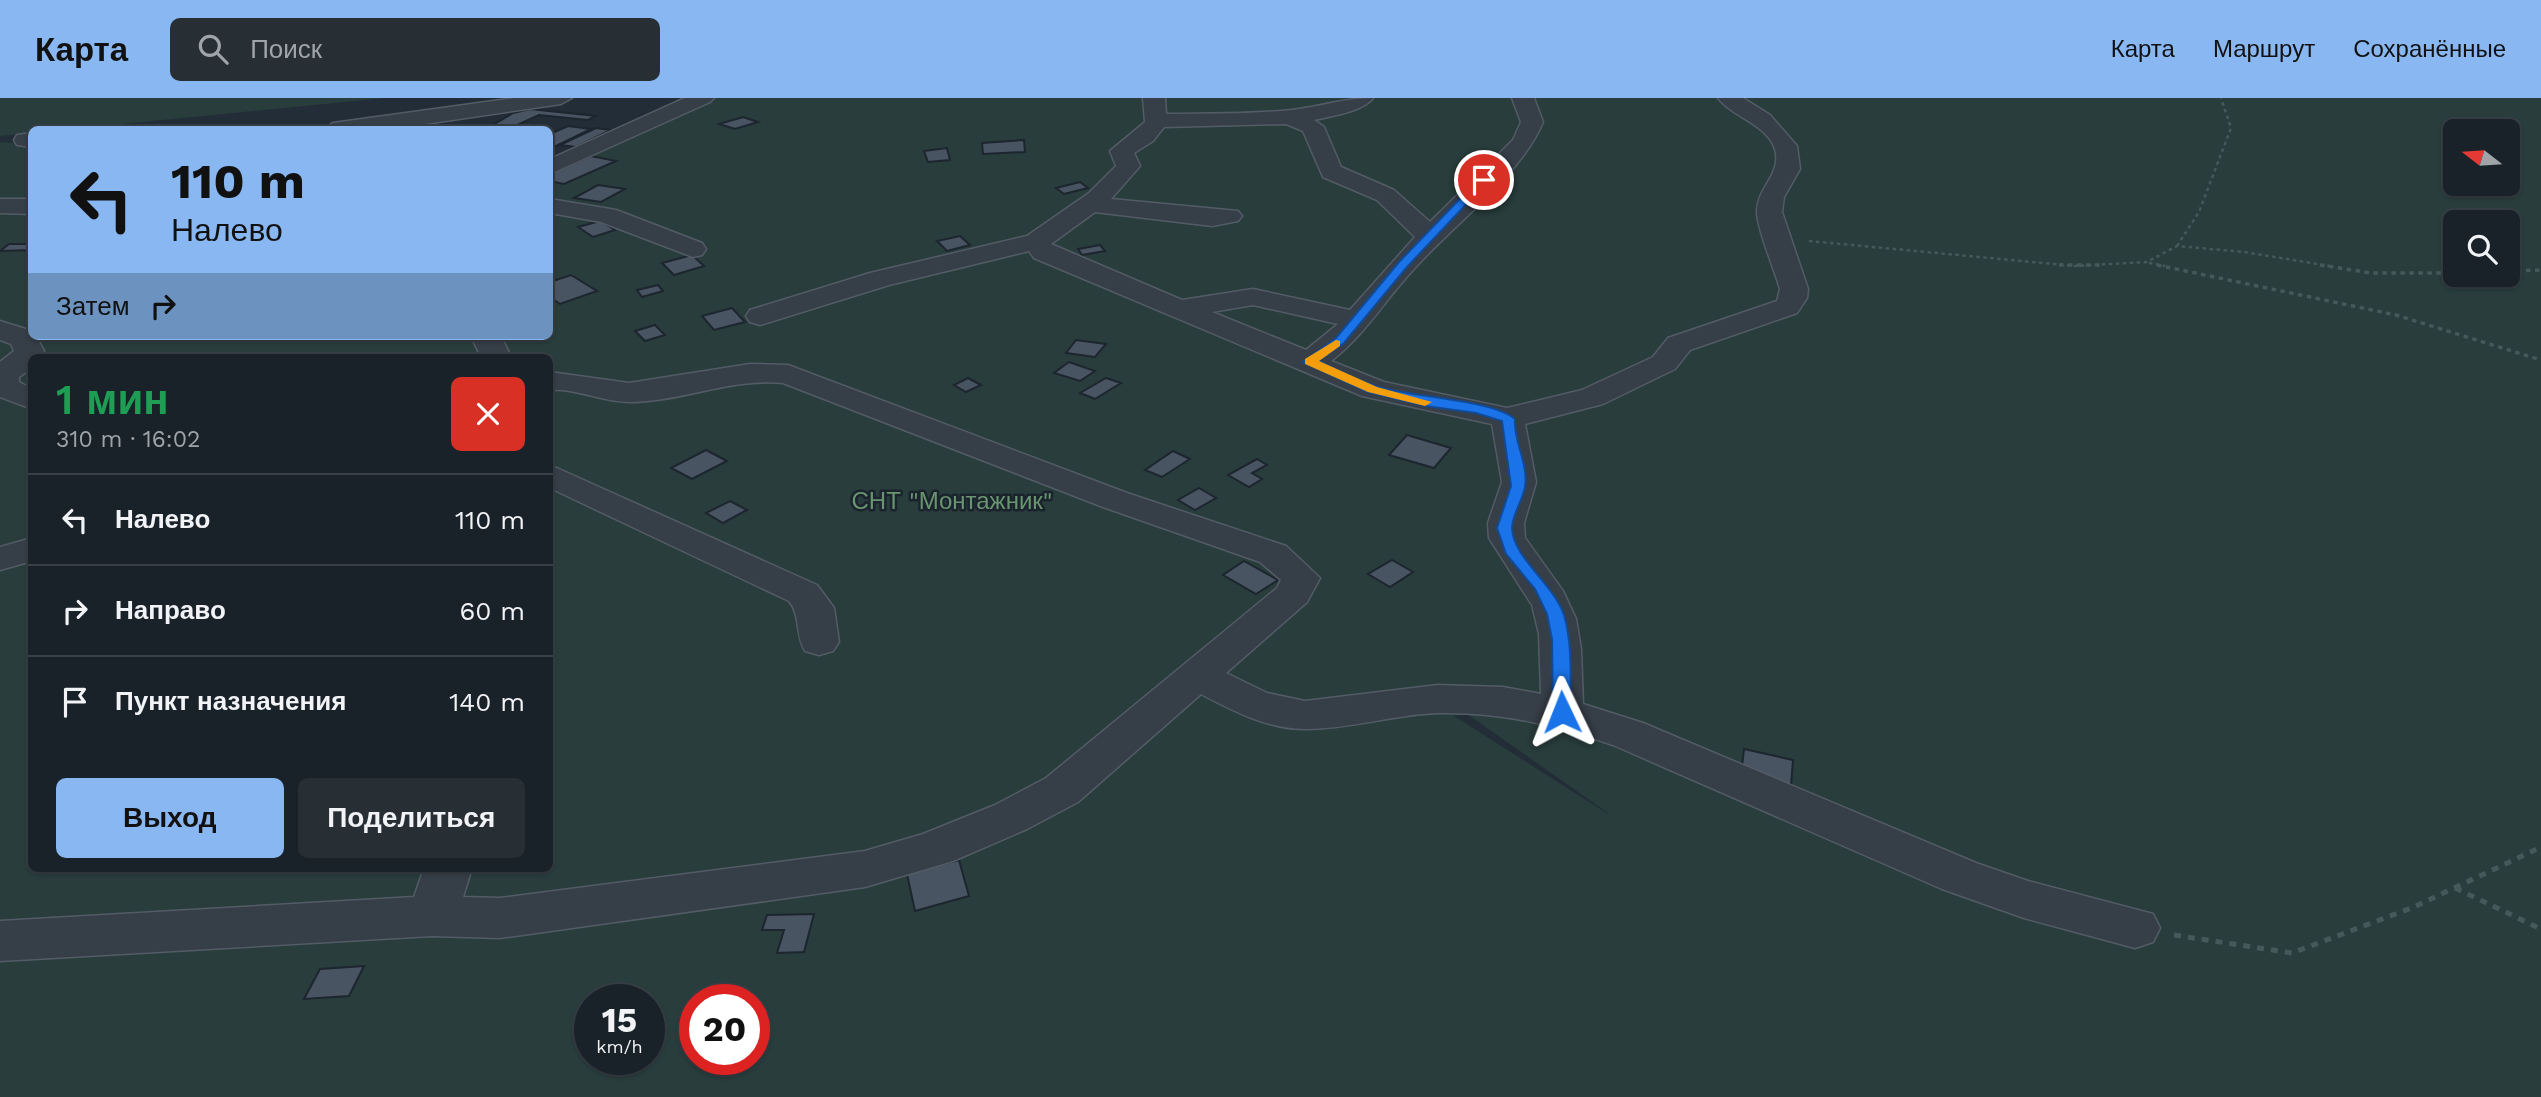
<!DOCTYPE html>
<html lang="ru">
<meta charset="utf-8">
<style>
:root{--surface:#1a2229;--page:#272f35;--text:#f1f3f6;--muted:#9fa4a8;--line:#383f46;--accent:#88b7f1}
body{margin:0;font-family:"Work Sans",sans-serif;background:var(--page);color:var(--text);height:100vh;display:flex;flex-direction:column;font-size:26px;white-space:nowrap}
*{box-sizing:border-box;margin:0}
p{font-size:23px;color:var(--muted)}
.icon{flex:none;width:38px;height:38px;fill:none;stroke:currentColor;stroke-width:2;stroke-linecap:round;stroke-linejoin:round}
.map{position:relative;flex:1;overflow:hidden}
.drawer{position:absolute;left:28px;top:256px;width:525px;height:518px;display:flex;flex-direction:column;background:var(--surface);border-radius:10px;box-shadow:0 2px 5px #0004,0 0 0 2px var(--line)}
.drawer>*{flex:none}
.guide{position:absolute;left:28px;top:28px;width:525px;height:214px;border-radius:10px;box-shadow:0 2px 5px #0004,0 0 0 2px var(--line);background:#88b7f1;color:#111;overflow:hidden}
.needle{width:46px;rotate:287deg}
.fabs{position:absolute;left:2443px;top:21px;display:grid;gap:14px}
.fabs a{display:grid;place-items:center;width:77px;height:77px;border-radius:10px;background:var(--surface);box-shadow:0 2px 5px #0004,0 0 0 2px var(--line);font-size:35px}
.speed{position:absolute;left:574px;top:886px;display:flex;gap:14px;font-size:35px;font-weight:700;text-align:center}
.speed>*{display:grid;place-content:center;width:91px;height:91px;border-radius:50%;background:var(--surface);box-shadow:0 2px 5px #0004,0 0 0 2px var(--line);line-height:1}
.speed small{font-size:18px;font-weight:400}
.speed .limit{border:10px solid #d22;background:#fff;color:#111}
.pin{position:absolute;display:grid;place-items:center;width:60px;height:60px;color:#fff;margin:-30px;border:4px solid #fff;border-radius:50%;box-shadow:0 2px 7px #0007}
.me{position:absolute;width:77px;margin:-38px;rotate:358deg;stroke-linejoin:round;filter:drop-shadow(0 0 5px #0008)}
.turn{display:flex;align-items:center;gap:24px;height:147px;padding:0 28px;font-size:32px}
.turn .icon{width:91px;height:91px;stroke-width:2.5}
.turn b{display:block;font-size:49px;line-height:60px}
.then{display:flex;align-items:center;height:66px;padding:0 28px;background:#0003;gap:14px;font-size:26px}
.round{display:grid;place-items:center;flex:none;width:74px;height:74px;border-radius:10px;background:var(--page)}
.headline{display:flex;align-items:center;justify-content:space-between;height:119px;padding:0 28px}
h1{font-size:42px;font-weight:600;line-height:52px;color:#1e9e55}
.button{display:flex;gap:14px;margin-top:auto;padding:14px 28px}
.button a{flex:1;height:80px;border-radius:10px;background:var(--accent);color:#111;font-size:28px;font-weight:600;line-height:80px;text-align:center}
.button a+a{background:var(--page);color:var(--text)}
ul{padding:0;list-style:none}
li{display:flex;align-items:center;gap:21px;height:91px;padding:0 28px;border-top:2px solid var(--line)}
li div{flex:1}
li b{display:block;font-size:26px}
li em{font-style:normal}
header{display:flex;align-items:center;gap:42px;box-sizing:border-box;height:98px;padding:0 35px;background:var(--accent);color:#111}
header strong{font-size:33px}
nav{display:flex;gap:38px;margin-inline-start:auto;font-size:24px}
.search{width:490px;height:63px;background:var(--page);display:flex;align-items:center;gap:18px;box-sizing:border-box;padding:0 24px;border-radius:10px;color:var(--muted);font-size:26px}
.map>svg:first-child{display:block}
.green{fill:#283d3c;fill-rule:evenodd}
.building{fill:#485461;stroke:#1d252f;stroke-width:2}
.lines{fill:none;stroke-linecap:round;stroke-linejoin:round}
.minor-casing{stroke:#535c66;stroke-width:3}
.path-far2{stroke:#46595a;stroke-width:2.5;stroke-dasharray:3.5 3.5;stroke-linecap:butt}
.path-far1{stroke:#46595a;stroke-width:3.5;stroke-dasharray:4.5 4.5;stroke-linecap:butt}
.path{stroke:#46595a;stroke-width:5;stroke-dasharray:7 7;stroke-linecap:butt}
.minor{fill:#363e48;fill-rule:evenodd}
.route{fill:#1a73e8;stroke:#114b97;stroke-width:2}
.slow{fill:#f59e0b}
.labels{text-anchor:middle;stroke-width:5;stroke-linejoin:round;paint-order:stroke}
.park-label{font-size:24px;fill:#699470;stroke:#1b232d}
</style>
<header>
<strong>Карта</strong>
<div class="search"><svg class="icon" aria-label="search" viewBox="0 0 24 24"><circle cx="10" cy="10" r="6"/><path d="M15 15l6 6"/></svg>Поиск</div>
<nav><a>Карта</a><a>Маршрут</a><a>Сохранённые</a></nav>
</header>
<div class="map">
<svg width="2541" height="999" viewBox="0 0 2541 999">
<rect width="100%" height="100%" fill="#222d37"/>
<g class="green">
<polygon points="0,0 385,0 72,31 32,32 31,35 0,38"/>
<path d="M714,0H2541V999H0V44L31,46L32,238H550V70ZM2455,33H2508V86H2455ZM2455,124H2508V177H2455ZM32,259H550V770H32ZM1467,616L1608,715V716L1454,618ZM590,901H649V961H590ZM695,901H754V961H695Z"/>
</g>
<g class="building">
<polygon points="530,11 596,18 588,22 539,17 515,28 493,27 513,15"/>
<polygon points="743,19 758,24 735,31 719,26"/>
<polygon points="568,28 591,31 550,51 550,36"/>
<polygon points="596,30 611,32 576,49 560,47"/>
<polygon points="1024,42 1025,54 983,56 982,45"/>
<polygon points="947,50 950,62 928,64 924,53"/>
<polygon points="591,58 616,63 564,86 550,83 550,76"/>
<polygon points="1080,84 1088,90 1064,96 1056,90"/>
<polygon points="598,87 625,91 601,104 574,100"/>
<polygon points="600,123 615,132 593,139 578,129"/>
<polygon points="960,138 970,147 947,153 937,143"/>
<polygon points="9,146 32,146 32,152 0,153"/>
<polygon points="1100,147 1105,153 1082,157 1078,151"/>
<polygon points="692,157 704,168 674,177 662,165"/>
<polygon points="571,177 597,193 560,206 550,199 550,184"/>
<polygon points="658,187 663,193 642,199 637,192"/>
<polygon points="732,210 745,224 714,232 702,218"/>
<polygon points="655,227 665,237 645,243 635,233"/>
<polygon points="1076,242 1106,246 1095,259 1066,255"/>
<polygon points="1069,264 1095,273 1080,283 1054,275"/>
<polygon points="968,280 981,287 966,294 954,287"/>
<polygon points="1106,280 1121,285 1095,301 1080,295"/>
<polygon points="1407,337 1451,350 1434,370 1389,357"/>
<polygon points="706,352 727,363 692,381 671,370"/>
<polygon points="1173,353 1190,361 1162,379 1145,372"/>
<polygon points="1257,361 1267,367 1252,375 1262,381 1249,389 1228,377"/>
<polygon points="1199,390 1216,400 1195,412 1178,402"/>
<polygon points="730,403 747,412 723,425 706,415"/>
<polygon points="1392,462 1413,474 1390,489 1368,476"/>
<polygon points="1244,463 1278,482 1256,496 1223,477"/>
<polygon points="1744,651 1793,662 1791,688 1741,677"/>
<polygon points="959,762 969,798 915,813 907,776"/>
<polygon points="814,816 804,854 777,855 784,832 762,832 767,817"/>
<polygon points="364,868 349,898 304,901 320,871"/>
</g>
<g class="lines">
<g class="minor-casing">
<g id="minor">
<polygon points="515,0 572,0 561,6 384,32 322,32 333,25"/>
<polygon points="685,0 714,0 710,4 550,76 550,61"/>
<path d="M1143,0H1165L1166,16C1208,16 1250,16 1292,12C1321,9 1342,0 1373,0C1362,14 1331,18 1314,22L1324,29L1341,69L1394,92L1430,124L1513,42L1521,24L1512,0H1534L1543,24C1522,76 1452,128 1413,172C1385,202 1364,238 1331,263L1384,284L1507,310L1582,292L1653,259L1668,240L1777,203L1780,191C1775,173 1756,128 1757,112C1758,89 1782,76 1775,51C1767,26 1732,19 1718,0H1743L1770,17L1797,48L1800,71L1784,99L1782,114L1808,191L1807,200L1797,215L1690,252L1675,271L1603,306L1525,326L1536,384L1524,425L1525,440L1563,493L1576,521L1581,551L1583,606L1643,625L1976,765L2028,783L2153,816L2160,830L2153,844L2135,850L2024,820L1942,791L1613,647C1555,627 1501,614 1440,615C1395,616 1351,631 1307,631C1270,632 1233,613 1201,596L1078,704L1027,731L953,763L865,789L500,840L432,838L0,863V823L414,799L424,770H472L463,799L500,800L865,753L923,736L995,707L1046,680L1277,490L1281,482L1260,464L1103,409L783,285C730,280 681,304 629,304C602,304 576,290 550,292V274L629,285L750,266L788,267L1127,395L1286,448L1320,480L1307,504L1226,575L1267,595L1305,603L1438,587L1503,589L1541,596L1539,536L1532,507L1489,440L1488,425L1502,384L1492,326L1362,298L1034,160L1029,153L889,187L760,227L750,224L746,218L750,212L870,175L1027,138L1089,95L1116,68L1110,53L1145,24ZM1286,26L1303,33L1323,79L1377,102L1415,139L1350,212L1253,191L1182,202L1051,146L1095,114L1212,128L1238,123L1242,118L1238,113L1111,101L1140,68L1134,55L1153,43L1164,29ZM1253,207L1338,226L1306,252L1212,214Z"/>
<polygon points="32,35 32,49 17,47 14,42 17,37"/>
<polygon points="0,101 32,101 32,116 0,115"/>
<polygon points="550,101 616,112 702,145 706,151 702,157 693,159 601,124 550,115"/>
<polygon points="0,223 32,233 32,238 36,238 44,253 40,259 32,259 32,270 19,279 19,284 32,291 32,311 0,299 0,264 14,253 11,246 0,242"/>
<polygon points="471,238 501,238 511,259 481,259"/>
<path d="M550,367L817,487L834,510L839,544L833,553L819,557L805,553C795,537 801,518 789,503L550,390Z"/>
<polygon points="32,440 32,463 0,472 0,449"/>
</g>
</g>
<g class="path-far2">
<polyline points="1809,143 2075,168 2147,164 2177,148 2244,154 2330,168"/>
<polyline points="2177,148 2199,114 2231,30 2221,0"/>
<polyline points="2149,165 2165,168"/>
</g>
<g class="path-far1">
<polyline points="2059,167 2101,167"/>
<polyline points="2157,167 2396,217 2541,262"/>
<polyline points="2320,167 2371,175 2455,175"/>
<polyline points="2508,173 2541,172"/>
</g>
<g class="path">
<polyline points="2455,790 2541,831"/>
<polyline points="2174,837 2292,855 2414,809 2541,749"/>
</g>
<use href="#minor" class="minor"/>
</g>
<path class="route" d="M1480,80L1489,82L1407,169L1344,245L1318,263C1338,272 1358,283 1379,289C1411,299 1494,302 1515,321C1513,343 1529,366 1525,389C1523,402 1512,417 1512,430C1513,460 1554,486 1564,517C1573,547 1570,582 1571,614L1562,620L1553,614L1552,541L1547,516L1535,491L1506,456L1497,430L1511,388L1502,323L1476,315L1426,308L1368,294L1303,264L1336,240L1399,164Z"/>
<polygon class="slow" points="1336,242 1340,243 1340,248 1319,263 1377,289 1432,304 1425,308 1368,294 1305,266 1305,261"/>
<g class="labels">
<g class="park-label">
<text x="952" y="411">СНТ "Монтажник"</text>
</g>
</g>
</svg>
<div class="fabs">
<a><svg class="needle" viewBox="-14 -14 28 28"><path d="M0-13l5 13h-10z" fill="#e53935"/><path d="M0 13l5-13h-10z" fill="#9fa4a8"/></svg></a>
<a><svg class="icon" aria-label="search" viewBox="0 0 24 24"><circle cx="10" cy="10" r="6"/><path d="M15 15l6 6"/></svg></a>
</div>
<div class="speed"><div>15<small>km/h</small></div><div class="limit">20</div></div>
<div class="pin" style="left:1484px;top:82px;background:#d93025"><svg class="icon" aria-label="arrive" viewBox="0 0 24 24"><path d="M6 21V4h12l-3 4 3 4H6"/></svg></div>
<svg class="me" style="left:1562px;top:614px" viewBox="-20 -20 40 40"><path d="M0-17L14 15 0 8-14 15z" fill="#1a73e8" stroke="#fff" stroke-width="4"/></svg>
<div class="guide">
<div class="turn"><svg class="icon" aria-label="left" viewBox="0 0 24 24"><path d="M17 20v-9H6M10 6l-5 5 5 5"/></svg><div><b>110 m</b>Налево</div></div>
<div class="then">Затем<svg class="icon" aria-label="right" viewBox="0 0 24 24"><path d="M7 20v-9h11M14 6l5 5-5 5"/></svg></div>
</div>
<section class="drawer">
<div class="headline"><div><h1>1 мин</h1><p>310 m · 16:02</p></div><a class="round" style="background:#d93025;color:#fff"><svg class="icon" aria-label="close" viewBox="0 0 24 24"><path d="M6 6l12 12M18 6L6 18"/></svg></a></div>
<ul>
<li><svg class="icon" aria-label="left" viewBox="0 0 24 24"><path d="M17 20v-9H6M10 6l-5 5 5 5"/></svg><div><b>Налево</b></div><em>110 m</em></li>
<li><svg class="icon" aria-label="right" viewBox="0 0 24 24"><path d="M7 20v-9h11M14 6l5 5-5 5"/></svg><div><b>Направо</b></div><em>60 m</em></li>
<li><svg class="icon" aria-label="arrive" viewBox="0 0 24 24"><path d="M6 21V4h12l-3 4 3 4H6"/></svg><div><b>Пункт назначения</b></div><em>140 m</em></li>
</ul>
<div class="button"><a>Выход</a><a>Поделиться</a></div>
</section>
</div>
